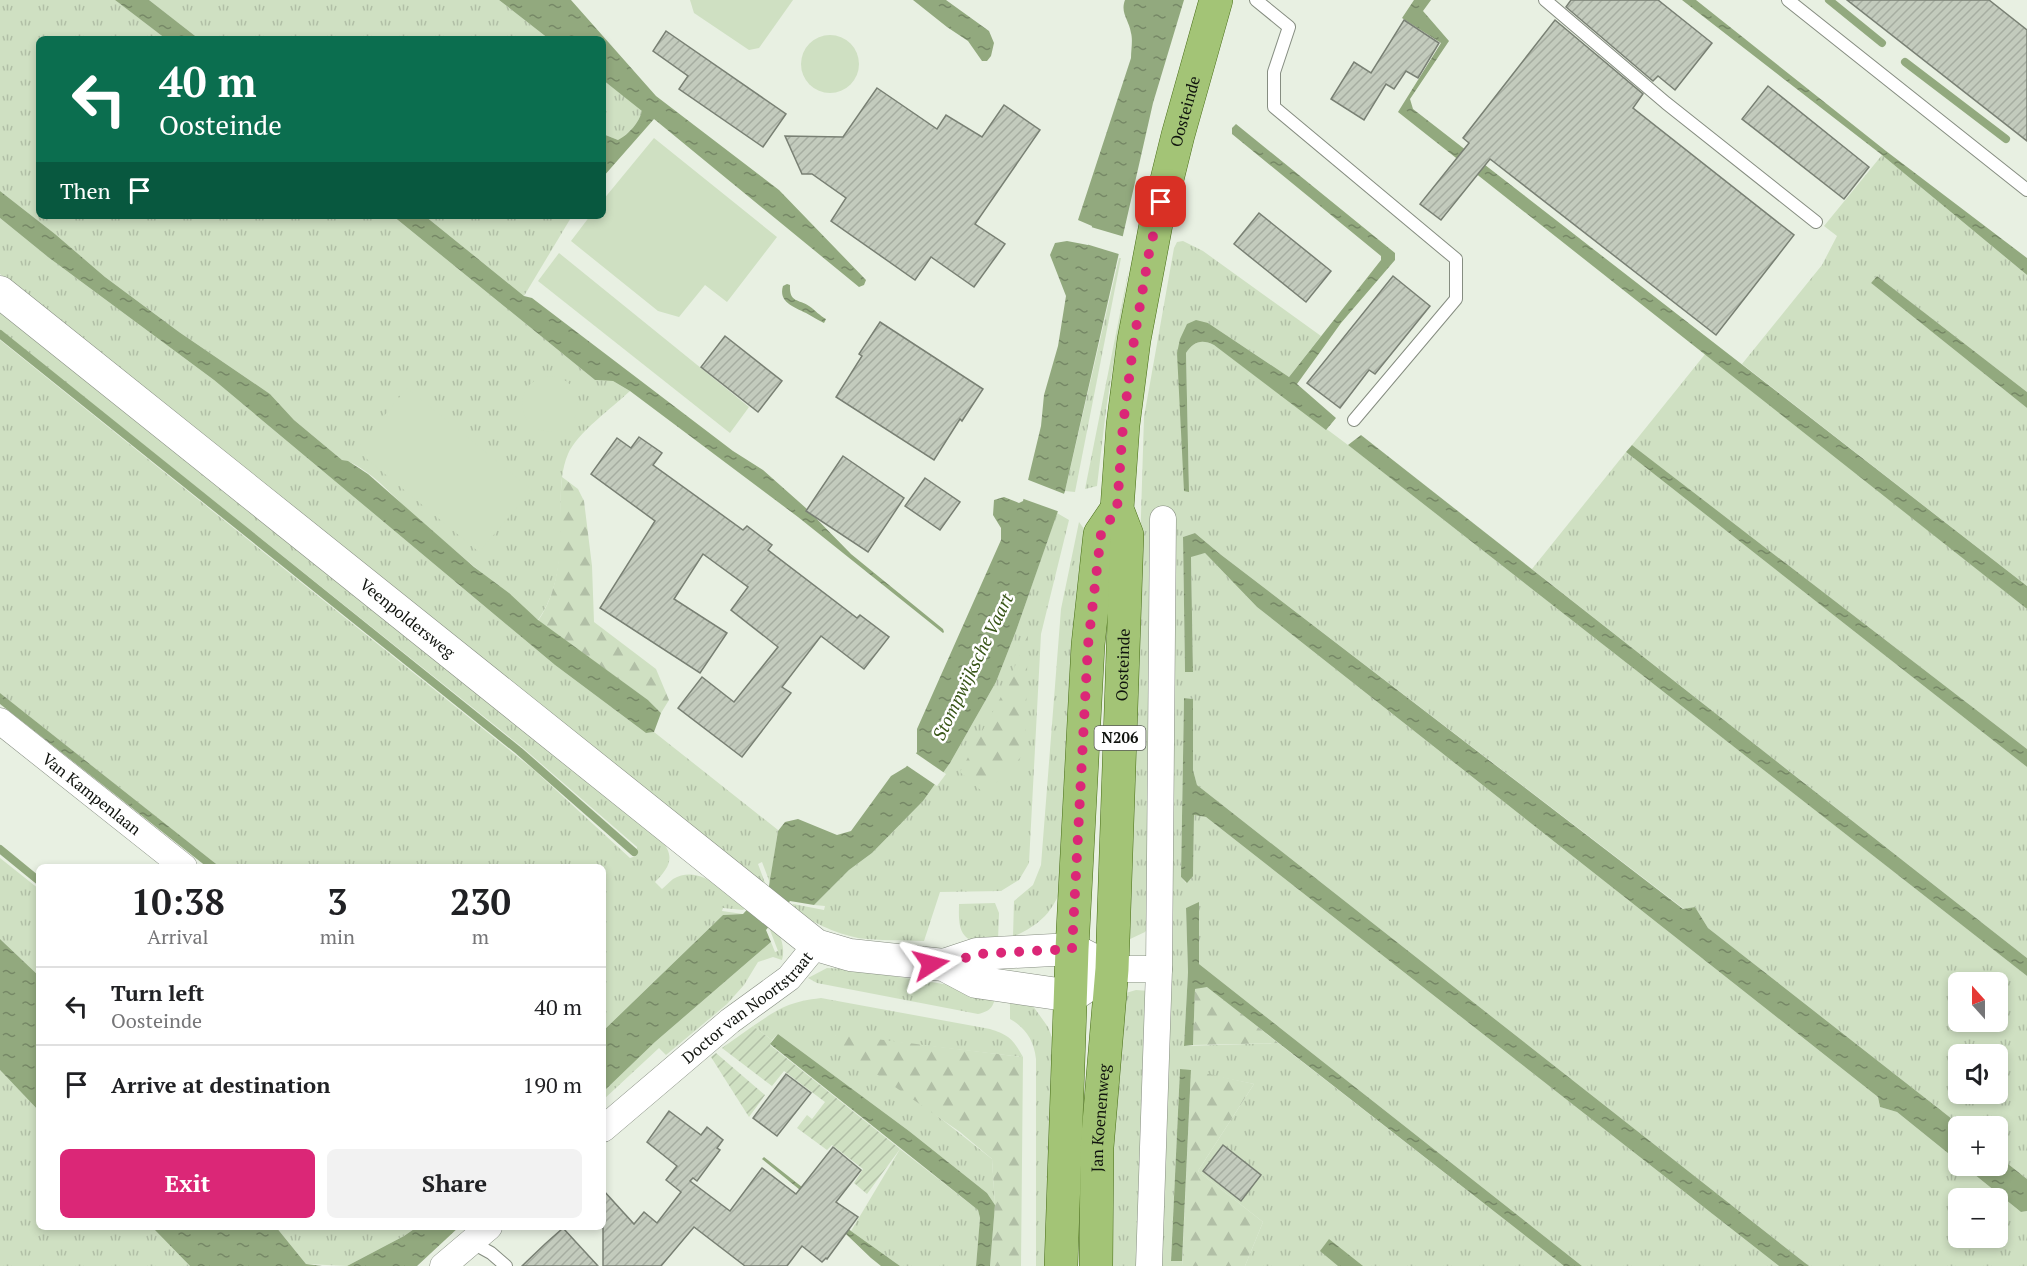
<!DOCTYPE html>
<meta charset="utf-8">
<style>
:root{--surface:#fff;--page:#f2f2f2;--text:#202124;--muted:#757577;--line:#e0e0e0;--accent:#db2777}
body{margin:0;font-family:"PT Serif",serif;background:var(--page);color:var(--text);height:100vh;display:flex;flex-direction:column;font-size:22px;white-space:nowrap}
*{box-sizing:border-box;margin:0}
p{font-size:20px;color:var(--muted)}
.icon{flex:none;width:33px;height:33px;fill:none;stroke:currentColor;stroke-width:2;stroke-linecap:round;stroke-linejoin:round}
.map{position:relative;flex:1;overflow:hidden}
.sheet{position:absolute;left:36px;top:864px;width:570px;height:366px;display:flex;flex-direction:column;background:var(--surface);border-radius:9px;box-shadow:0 3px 9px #0003}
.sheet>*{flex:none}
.guide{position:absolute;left:36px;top:36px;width:570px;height:183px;border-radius:9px;box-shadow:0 3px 9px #0003;background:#0b6e4f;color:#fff;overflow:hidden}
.needle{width:39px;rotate:339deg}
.fabs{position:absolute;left:1948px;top:972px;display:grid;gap:12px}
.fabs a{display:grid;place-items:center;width:60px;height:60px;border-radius:9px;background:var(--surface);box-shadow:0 3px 9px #0003;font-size:30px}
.pin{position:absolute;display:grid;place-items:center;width:51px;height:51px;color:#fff;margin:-26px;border-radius:12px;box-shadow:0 3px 9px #0006}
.me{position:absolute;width:66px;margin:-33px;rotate:81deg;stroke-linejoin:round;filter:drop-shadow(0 0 4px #0008)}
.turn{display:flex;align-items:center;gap:21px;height:126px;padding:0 24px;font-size:27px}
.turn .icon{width:78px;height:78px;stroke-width:2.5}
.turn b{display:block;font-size:42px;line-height:51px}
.then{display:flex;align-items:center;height:57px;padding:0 24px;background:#0003;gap:12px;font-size:22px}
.eta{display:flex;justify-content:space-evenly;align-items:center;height:102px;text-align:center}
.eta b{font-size:36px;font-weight:700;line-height:42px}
.primary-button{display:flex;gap:12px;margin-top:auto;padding:12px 24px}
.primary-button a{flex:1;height:69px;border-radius:9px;background:var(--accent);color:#fff;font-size:24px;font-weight:700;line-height:69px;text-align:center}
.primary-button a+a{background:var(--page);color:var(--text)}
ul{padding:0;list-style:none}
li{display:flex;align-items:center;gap:18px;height:78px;padding:0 24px;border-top:2px solid var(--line)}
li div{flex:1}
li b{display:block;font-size:22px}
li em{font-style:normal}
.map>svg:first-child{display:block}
.grass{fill:url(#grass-tufts);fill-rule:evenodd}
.forest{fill:url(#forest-firs)}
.garden{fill:url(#garden-furrows)}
.pitch{fill:#cfe0c2}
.water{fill:url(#water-ripples)}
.pier{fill:#e8f0e2}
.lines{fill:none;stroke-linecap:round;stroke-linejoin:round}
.stream{stroke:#92a97e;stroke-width:8}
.building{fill:url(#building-hatch);stroke:#798074;stroke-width:1.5}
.service-casing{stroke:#868d81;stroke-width:14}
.minor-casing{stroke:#868d81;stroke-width:27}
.tertiary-casing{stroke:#868d81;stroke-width:33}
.primary-casing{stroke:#476c16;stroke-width:34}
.service{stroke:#fff;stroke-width:12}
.minor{stroke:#fff;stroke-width:26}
.tertiary{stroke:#fff;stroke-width:32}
.primary{stroke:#a3c476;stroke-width:33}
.route{stroke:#db2777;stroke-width:10;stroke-dasharray:0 18}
.labels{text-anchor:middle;stroke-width:5;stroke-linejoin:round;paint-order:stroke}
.shield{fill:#fff;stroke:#585a56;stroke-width:1.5}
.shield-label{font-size:15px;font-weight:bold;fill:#10130e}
.street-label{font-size:16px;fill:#10130e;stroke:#fff}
.water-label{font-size:18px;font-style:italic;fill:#395618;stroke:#fff}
</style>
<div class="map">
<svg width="2027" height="1266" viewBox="0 0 2027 1266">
<defs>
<pattern id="grass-tufts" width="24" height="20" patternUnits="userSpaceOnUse" patternTransform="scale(1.5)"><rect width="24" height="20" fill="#cfe0c2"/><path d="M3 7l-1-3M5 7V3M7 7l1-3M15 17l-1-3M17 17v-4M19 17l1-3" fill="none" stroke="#b1bfa6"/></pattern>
<pattern id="forest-firs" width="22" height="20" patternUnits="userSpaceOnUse" patternTransform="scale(1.5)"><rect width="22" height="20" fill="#cfe0c2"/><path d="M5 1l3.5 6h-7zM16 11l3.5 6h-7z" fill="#b1bfa6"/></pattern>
<pattern id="garden-furrows" width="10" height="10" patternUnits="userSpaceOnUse" patternTransform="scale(1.5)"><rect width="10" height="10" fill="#cfe0c2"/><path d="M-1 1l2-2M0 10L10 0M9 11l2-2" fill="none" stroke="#b1bfa6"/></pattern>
<pattern id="water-ripples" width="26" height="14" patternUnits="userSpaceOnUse" patternTransform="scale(1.5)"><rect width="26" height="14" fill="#92a97e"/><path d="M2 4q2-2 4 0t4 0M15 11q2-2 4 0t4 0" fill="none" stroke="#768866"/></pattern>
<pattern id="building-hatch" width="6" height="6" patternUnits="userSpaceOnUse" patternTransform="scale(1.5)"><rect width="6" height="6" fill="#c3cbbd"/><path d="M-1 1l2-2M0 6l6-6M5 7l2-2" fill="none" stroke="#a6ada1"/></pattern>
</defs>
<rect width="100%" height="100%" fill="#e8f0e2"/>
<g class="grass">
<path d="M0,0H115L166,39H39V216H393L595,380L613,381L630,391C613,407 577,433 568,454C559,475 561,500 561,523C561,557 558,592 538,620C498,587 458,553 418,519C399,503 367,464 342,460L294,420L270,394L179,332L105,277L55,234L0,191Z"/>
<polygon points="149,0 499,0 549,39 199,39"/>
<path d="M603,80L643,110C639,123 629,134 618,140L603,134Z"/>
<polygon points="1882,155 2027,275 2027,392 1877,276 1871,283 2027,408 2027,586 1742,364 1822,265 1837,236 1824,226"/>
<polygon points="425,216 572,216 524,296"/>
<polygon points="0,218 48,257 214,380 555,665 646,733 654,732 778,830 770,883 762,862 758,864 765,883 762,886 0,274"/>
<path d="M1183,241L1203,251L1321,336L1289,377L1208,323L1180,339L1189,491L1186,353C1194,341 1202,339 1214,345L1348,445L2027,976V1179L1998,1156V1126H1961L1708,928L1695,907L1684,909L1220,554L1195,533L1183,537L1185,672L1193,671L1191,556L1205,553L1257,607L1878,1097L1880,1107L1897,1112L1959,1162V1166H1964L2021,1212L2027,1211V1266H1809L1197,785L1193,770V699L1184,698L1181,877L1186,883L1193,875L1194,815L1206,817L1779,1266H1582L1199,964V903L1186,908L1188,972L1184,1046L1278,1043L1564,1266H1245L1263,1222L1198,1171L1254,1084L1180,1069L1171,1260L1182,1261V1266H1160L1155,918L1145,932L1128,940L1144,417L1174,248L1177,242ZM1959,982H1998V1022H1959ZM1959,1054H1998V1094H1959ZM1959,1198H1998V1238H1959Z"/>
<polygon points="1119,258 1121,258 1075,492 1065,491"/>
<polygon points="1129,268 1106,410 1097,486 1085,489"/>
<path d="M0,311L660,839C676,856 670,867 655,882L662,889C666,886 669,882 673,879C700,863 726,893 745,908L743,910L723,908L722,911L743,914L723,915L603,1031V867H220L0,693V340L533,769L630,858L636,856L637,847L523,748L0,330Z"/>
<polygon points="1706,353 2027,609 2027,749 1632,445"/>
<polygon points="1626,452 2027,767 2027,958 1532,569"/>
<path d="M1057,513L1069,520L1041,634L1029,863L1019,880L1001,891L940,892L924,941C903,940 879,941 858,938C834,933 811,922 790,907L793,904L824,910L825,906L814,905L849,870L872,853L923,801L950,763L996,682L1016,631Z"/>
<path d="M1079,522L1087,533L1069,868C1056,905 1050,920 1013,937L1014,901L1033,885L1041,865L1061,609Z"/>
<polygon points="0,858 39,889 39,976 0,939"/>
<path d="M995,903L999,913L998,940C991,941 980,943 974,941C957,937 959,917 959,904Z"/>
<path d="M776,929C782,938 785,950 782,960L773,957L758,962L744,985L727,1004L666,1055L659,1048L603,1100V1092L655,1042L771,942L775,952L778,951L770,930Z"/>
<path d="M827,968L847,969L995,992C995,1006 991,1011 978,1014L817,983L808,978Z"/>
<polygon points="1136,990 1149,991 1141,1266 1106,1266 1119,995"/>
<path d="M1010,995L1033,1006L1048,1027L1061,1061L1050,1266H1036V1059C1034,1041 1026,1028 1010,1019Z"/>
<path d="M821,998L990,1029C1009,1035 1013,1039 1023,1057L835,1035L992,1159L995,1205L987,1193L909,1131L778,1034L772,1040L753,1026C780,1008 788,1002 821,998Z"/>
<polygon points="0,1070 39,1111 39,1227 152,1227 190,1266 0,1266"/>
<polygon points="900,1149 978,1210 980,1218 976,1266 900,1266 851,1231"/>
<polygon points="276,1227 417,1227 404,1236 347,1266 306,1264"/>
</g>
<g class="forest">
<path d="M562,477L578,489L584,501L592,566L594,622L656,669L669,700L661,713L648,700L538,621C568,577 557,526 562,477Z"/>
<polygon points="1028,632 1025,753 985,794 960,772 1009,682"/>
<polygon points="1207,986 1278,1043 1193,1045 1195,989"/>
<polygon points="835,1034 1023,1057 1021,1266 990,1266 995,1205 992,1159 960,1132 846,1053 836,1042"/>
<polygon points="1191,1070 1254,1084 1198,1171 1263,1222 1245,1266 1182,1266"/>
</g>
<g class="garden">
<polygon points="753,1026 772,1040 770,1045 900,1149 867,1194 854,1183 863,1169 832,1145 827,1150 797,1128 807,1115 812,1119 825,1102 784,1071 772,1086 722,1048"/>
<polygon points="716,1053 765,1095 749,1117 711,1057"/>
</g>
<g class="pitch">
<polygon points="690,0 793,0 759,48 749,50 694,13"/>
<circle cx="830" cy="64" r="29"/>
<polygon points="654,138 777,237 727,302 705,285 679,317 658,311 571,241 590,216 603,216 603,200"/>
<polygon points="559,253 749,407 730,433 538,281"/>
<circle cx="550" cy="404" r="28"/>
<polygon points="407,388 532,490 479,552 356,450"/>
</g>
<g class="water">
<polygon points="115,0 149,0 199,39 166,39"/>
<path d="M499,0H571L656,96L779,190L866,280L864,285L859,287L654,119L603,177V134L618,140C629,134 639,123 642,111L603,80V39H549Z"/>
<polygon points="913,0 946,0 989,31 994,43 991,56 987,61 982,61 968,41 947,27"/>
<path d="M1125,0H1184L1153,103L1065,491L1016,631L996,682L950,763L923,801L872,853L849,870L814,905L790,901L766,930L771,942L655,1042L603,1092V1031L723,915L743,914L769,886L778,831L785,822L798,819L837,835L851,831L891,776L906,767L917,752V729L1001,540V528L993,515L994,500L1004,497L1019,503L1023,501L1041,426L1044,395L1058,346L1066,296L1050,255L1055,243L1067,241L1088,245L1092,226L1078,220L1131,58C1131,50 1133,40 1131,33C1129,20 1120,13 1125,0Z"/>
<polygon points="1414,0 1431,0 1423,11 1449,41 1410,99 1413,109 2027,586 2027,609 1398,112 1441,43 1402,18"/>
<polygon points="1682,0 1696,0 1886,151 2027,258 2027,275 1882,155"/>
<path d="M1236,124L1395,253V260L1341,323L1297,384L1336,418L1326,430L1214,345C1202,339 1194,341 1186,353L1189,492L1184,491L1177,353L1180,339L1187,324L1196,320L1208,323L1289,377L1381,260V256L1232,134V128Z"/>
<polygon points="0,191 55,234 105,277 179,332 270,394 294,420 342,460 348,461 368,474 474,567 509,593 538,620 648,700 661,713 654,732 646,733 555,665 214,380 48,257 0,218"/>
<polygon points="393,216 425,216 524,296 532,298 733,451 763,470 807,509 851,554 943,629 944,632 943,633 798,517 630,391 613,381 595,380"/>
<polygon points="1877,276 2027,392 2027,408 1871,283"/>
<path d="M787,284L790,285C789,303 799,299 809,306C815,310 820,316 826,319L824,323C817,320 812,316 806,313C794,307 778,302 783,286Z"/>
<polygon points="1361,435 2027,958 2027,976 1348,445"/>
<polygon points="1632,445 2027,749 2027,767 1626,452"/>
<polygon points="1195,533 1220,554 1683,909 1695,907 1708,928 1961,1126 1959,1126 1959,1162 1897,1112 1880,1107 1878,1097 1257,607 1205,553 1191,557 1193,672 1185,672 1183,537"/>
<polygon points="0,693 220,867 207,867 0,704"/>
<polygon points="1184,698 1193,699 1193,770 1197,785 1809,1266 1779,1266 1206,817 1194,815 1193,876 1187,883 1181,877"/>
<polygon points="1199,902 1199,964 1582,1266 1564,1266 1207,987 1195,989 1193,1045 1184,1046 1188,972 1186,908"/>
<polygon points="0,939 39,976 39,1111 0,1070"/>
<polygon points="778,1034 909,1131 987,1193 995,1205 990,1266 976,1266 980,1218 978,1210 770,1044"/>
<polygon points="1180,1069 1191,1070 1182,1261 1171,1261"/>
<polygon points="1998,1156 2027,1179 2027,1211 2021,1212 1964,1166 1998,1166"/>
<polygon points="764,1157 807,1191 851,1231 900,1266 881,1266 871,1258 800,1190 762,1159"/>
<polygon points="152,1227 276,1227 306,1264 322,1266 190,1266"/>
<polygon points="417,1227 459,1227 417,1266 347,1266 404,1236"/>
<polygon points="1329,1239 1363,1266 1338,1266 1320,1251"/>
</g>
<g class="pier">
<polygon points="1091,227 1125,237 1122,255 1086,244"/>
<polygon points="1026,479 1067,495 1060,512 1021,498"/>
<polygon points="914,752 946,774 937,786 906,765"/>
</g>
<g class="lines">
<g class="stream">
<polyline points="1829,0 1882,43"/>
<polyline points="1905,62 2006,139"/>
<polyline points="0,334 519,751 634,852"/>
<polyline points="0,849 39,881"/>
</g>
</g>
<g class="building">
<polygon points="1571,0 1658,0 1712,43 1675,90 1658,76 1653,81 1566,7"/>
<polygon points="1847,0 1989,0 2027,30 2027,141"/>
<polygon points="1404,20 1439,43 1418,78 1406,71 1394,89 1386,84 1364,120 1331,99 1354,62 1371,73"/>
<polygon points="1555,20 1643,94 1633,108 1794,235 1716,335 1490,159 1441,220 1420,204 1469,143 1463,138"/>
<polygon points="666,31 786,114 763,147 679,89 688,76 653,51"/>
<polygon points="1768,86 1869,167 1844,199 1742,119"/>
<polygon points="877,88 937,129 946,115 982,137 1004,105 1040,130 975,224 1005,244 974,287 931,257 915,280 831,221 846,198 812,174 802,174 785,136 843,137"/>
<polygon points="1259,213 1331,271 1306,302 1234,244"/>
<polygon points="1393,276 1430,306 1375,374 1369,370 1340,408 1307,383"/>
<polygon points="880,322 983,389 962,421 960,419 934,460 836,397 862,356 859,354"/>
<polygon points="725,336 782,381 758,412 701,367"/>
<polygon points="639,437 662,453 653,465 743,530 747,526 772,545 768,550 857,618 860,615 889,637 864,669 821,636 782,687 791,693 742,757 678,708 702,677 734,702 778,647 731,610 748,587 703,554 674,599 727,633 700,673 600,608 655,521 591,474 617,438 631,448"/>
<polygon points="843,456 904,498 868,552 806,511"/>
<polygon points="925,478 960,502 940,530 905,506"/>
<polygon points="786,1074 811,1093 777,1136 753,1118"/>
<polygon points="669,1111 701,1135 707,1127 723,1140 717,1148 720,1150 697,1181 693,1178 690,1181 730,1211 762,1168 796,1194 833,1147 861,1170 836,1202 858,1217 827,1259 826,1258 822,1262 802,1246 787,1266 745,1266 694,1227 661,1266 603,1266 603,1190 634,1224 644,1212 657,1223 681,1192 666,1180 677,1166 647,1142"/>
<polygon points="1223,1145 1261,1175 1241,1201 1203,1171"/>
<polygon points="563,1228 598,1266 522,1266 545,1244"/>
</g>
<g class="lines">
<g class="service-casing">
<g id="service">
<polyline points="1256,0 1289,27 1274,72 1274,107 1456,259 1456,299 1354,420"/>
<polyline points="1545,0 1666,103 1816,222"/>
<polyline points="1788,0 2027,190"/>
<polyline points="471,1242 491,1253 506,1266"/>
</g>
</g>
<g class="minor-casing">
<g id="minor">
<path id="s1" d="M0,721L184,867"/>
<polyline points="1112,969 1159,969"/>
<path id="s2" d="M603,1129L730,1021L789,978L816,945"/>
<polyline points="443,1266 489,1227"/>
<polyline points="1149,1266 1159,969 1163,519"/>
</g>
</g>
<g class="tertiary-casing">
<g id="tertiary">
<path id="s3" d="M0,292L816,945L850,955L944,965L976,982L1072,996L1112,969"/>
<polyline points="944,965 977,954 1072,949 1095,961"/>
</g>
</g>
<g class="primary-casing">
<g id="primary">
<polyline points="1061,1266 1072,949 1088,645 1100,534 1117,509"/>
<path id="s4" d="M1096,1266L1097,1147L1112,969L1127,535L1117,509L1123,425L1134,340L1156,224L1178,135L1216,0"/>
</g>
</g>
<use href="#service" class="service"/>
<use href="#minor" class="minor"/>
<use href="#tertiary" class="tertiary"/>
<use href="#primary" class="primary"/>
</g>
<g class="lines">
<polyline class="route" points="931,964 944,965 977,954 1072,949 1088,645 1101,534 1117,509 1123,425 1134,340 1149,253 1161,202"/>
</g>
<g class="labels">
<rect class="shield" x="1094.5" y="726" width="51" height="24" rx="4.5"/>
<g class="shield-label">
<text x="1120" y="743">N206</text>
</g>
<g class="street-label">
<text dy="6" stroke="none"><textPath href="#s4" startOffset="1164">Oosteinde</textPath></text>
<text dy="6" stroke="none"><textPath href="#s3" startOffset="522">Veenpoldersweg</textPath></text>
<text dy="6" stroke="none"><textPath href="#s4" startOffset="602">Oosteinde</textPath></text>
<text dy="6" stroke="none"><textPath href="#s1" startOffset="117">Van Kampenlaan</textPath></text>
<text dy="6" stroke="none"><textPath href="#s2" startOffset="189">Doctor van Noortstraat</textPath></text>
<text dy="6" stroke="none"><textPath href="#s4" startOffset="148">Jan Koenenweg</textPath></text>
</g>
<g class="water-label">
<text transform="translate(973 667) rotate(-64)" y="6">Stompwijksche Vaart</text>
</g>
</g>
</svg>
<div class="fabs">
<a><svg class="needle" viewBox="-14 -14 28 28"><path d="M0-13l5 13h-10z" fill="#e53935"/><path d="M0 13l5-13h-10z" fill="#757577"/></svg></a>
<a><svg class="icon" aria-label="sound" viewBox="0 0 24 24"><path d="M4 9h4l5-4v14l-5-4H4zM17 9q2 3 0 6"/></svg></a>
<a>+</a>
<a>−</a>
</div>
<div class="pin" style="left:1161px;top:202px;background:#d93025"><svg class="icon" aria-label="arrive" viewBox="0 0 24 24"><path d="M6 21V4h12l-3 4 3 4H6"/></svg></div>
<svg class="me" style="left:931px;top:964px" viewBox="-20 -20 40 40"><path d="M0-17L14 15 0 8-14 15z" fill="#db2777" stroke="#fff" stroke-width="4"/></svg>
<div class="guide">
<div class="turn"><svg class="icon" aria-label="left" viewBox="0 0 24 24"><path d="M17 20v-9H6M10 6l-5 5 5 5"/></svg><div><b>40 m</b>Oosteinde</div></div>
<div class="then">Then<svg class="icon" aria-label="arrive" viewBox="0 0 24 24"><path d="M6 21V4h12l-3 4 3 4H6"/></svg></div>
</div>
<section class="sheet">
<div class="eta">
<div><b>10:38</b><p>Arrival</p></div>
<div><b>3</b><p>min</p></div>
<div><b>230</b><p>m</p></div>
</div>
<ul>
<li><svg class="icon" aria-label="left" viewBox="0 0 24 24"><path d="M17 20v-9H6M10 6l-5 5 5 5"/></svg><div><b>Turn left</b><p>Oosteinde</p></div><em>40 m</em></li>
<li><svg class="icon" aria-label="arrive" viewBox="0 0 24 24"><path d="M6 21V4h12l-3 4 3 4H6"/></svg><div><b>Arrive at destination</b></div><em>190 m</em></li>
</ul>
<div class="primary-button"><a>Exit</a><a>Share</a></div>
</section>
</div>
